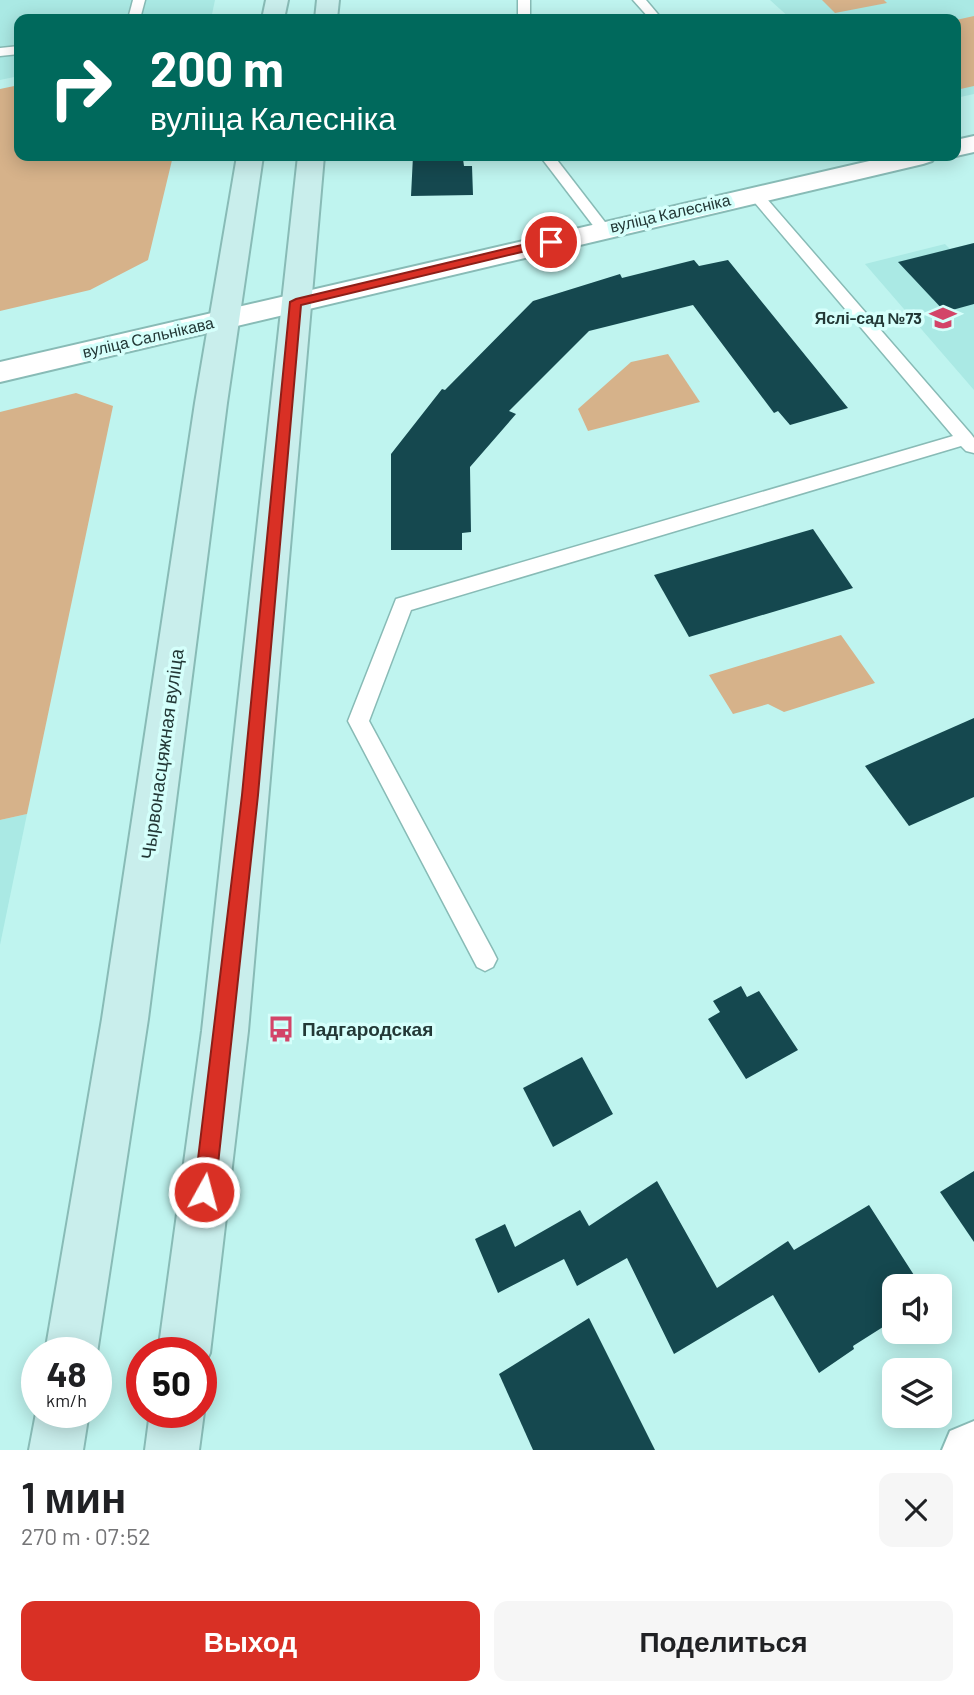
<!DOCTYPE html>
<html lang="ru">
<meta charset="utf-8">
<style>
:root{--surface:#fff;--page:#f6f6f6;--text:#202124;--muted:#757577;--accent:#d93025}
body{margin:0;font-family:Barlow,sans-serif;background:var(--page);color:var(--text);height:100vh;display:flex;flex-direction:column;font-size:26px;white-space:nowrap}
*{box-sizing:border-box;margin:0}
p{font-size:23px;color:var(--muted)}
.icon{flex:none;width:38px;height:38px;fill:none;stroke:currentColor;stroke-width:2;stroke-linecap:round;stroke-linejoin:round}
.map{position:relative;height:1450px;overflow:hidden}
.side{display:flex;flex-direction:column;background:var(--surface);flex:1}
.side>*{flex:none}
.guide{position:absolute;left:14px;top:14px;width:947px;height:147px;border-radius:14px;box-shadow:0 4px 18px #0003;background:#00695c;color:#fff;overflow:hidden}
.fabs{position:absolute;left:882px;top:1274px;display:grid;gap:14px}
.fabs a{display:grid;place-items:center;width:70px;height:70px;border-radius:14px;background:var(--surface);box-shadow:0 4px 18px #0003;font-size:35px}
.speed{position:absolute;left:21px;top:1337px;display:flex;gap:14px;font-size:35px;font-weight:700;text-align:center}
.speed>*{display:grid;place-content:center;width:91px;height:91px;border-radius:50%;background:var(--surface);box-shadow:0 4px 18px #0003;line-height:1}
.speed small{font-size:18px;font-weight:400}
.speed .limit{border:10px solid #d22;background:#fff;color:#111}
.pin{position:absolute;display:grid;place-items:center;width:60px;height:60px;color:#fff;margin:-30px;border:4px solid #fff;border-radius:50%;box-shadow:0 2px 7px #0007}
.me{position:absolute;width:77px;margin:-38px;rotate:7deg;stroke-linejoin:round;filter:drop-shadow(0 0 5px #0008)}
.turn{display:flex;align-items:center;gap:24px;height:147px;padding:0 21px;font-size:32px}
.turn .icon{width:91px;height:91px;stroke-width:2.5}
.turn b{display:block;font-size:49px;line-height:60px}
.round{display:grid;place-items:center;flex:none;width:74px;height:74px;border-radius:14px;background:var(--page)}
.head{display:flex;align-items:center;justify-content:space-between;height:119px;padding:0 21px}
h1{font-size:42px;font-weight:600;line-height:52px}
.action{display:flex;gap:14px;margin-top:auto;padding:14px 21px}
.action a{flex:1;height:80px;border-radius:14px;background:var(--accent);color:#fff;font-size:28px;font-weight:600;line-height:80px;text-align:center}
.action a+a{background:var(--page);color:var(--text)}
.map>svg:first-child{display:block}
.built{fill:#aae9e4}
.green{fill:#d6b28a}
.building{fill:#15484f}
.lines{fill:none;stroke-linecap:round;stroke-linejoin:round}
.service-casing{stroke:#88bbb6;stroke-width:3}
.minor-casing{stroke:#88bbb6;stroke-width:4}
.tertiary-casing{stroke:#88bbb6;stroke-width:4}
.secondary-casing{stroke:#88bbb6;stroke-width:4}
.service{fill:#fff;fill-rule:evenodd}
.minor{fill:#fff;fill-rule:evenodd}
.tertiary{fill:#fff;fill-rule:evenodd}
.secondary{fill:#c9eeec;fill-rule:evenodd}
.route{fill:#d93025;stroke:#8d1f18;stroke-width:2}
.labels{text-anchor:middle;stroke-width:7;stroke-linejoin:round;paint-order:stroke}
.far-street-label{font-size:16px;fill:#233836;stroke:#d5fffb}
.far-poi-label{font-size:16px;font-weight:bold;fill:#233836;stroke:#d5fffb;text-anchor:end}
.street-label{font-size:19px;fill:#233836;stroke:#d5fffb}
.poi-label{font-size:19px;font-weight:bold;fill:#233836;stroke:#d5fffb;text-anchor:start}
</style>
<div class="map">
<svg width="974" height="1450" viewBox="0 0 974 1450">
<rect width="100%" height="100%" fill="#bff4ef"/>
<g class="built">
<polygon points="0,0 215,0 211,19 19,19 19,76 0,80"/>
<polygon points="770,0 974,0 974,94 956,98 956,19 791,19"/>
<polygon points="974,243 974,390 865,264 945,244 950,249"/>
<polygon points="27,814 0,945 0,820"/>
</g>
<g class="green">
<polygon points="822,0 884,0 887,3 835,13"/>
<polygon points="974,16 974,86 956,90 956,20"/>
<polygon points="19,85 19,156 173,156 148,260 90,290 0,311 0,89"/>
<polygon points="668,354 700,402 588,431 578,409 631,362"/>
<polygon points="76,393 113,406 27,814 0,820 0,412"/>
<polygon points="841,635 875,683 784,712 768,704 733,714 709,675"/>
</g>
<g class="building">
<polygon points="413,156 454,156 454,159 463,159 464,166 472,166 473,195 411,196"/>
<polygon points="974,243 974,304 945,312 898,262"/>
<polygon points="694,260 699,266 728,260 848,408 790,425 778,411 774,413 693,305 589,331 509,411 516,414 470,467 471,532 462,533 462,550 391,550 391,454 442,389 445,390 533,301 620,274 622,278"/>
<polygon points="813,529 853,588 689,637 654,575"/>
<polygon points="974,718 974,797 909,826 865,766"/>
<polygon points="741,986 747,997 759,991 798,1050 746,1079 708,1019 720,1012 713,1001"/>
<polygon points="582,1057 613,1114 553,1147 523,1088"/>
<polygon points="974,1171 974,1242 940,1192"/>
<polygon points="657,1181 717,1288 788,1241 794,1250 869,1205 921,1286 894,1286 894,1320 853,1346 854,1349 819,1373 773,1295 674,1354 627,1258 577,1286 564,1259 498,1293 475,1239 505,1224 515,1247 580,1210 589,1226"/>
<polygon points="589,1318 655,1450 533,1450 499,1374"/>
</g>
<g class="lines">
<g class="service-casing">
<g id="service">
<polygon points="133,0 145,0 140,19 128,19"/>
<rect x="518" y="0" width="12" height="19"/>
<polygon points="633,0 646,0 662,19 650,19"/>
<polygon points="19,46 19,54 0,56 0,48"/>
<polygon points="540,156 554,156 608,226 610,229 608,232 598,232"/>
<polygon points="755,190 760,191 971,434 974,438 974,453 966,451 961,446 411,610 369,721 493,951 497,959 493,967 485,971 477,967 348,721 396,599 953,436 750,197 748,194 750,191"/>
</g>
</g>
<g class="minor-casing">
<polygon id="minor" points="974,1421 974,1450 942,1450 950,1431"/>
</g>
<g class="tertiary-casing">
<g id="tertiary">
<polygon points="974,136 974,152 956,156 956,140"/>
<polygon points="891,156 936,156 932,161 923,164 0,382 0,362"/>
</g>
</g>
<g class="secondary-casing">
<g id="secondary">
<polygon points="266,0 288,0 284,19 262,19"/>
<polygon points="317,0 339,0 337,19 315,19"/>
<polygon points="237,156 263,156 227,403 148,1019 97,1353 96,1356 96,1353 45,1353 102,1019 195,403"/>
<polygon points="298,156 324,156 248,1031 210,1353 201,1372 201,1353 158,1353 202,1031"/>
<polygon points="201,1405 204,1412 199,1450 145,1450 150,1412 201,1412"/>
<polygon points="37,1408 37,1412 89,1412 83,1450 29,1450"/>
</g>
</g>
<use href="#service" class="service"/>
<use href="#minor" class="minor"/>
<use href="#tertiary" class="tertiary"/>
<use href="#secondary" class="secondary"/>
</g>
<polygon class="route" points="551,238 557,242 555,244 301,305 258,795 215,1192 212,1199 204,1202 197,1199 194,1192 242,795 290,302 296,299"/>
<defs>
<g id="school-bare" transform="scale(2.1)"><path d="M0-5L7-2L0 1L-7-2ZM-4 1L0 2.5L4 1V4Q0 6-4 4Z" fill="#d34468" stroke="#d5fffb" stroke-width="2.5" paint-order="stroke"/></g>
<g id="bus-bare" transform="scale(2.1)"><path d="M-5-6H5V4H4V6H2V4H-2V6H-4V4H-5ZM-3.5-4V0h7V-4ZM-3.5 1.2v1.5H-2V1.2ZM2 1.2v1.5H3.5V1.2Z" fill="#d34468" stroke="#d5fffb" stroke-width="2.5" paint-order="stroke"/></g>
</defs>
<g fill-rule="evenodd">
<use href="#school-bare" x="943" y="318"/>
<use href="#bus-bare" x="281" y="1029"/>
</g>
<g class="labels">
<g class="far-street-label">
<text transform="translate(670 213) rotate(-13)" y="6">вуліца Калесніка</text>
<text transform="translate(148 337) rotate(-13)" y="6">вуліца Сальнікава</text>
</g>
<g class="far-poi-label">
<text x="922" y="324">Яслі-сад №73</text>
</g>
<g class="street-label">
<text transform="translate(162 754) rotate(-82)" y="7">Чырвонасцяжная вуліца</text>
</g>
<g class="poi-label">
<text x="302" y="1036">Падгародская</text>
</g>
</g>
</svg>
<div class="fabs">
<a><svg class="icon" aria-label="sound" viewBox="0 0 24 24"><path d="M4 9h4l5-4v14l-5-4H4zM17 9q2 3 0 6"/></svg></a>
<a><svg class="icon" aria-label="layers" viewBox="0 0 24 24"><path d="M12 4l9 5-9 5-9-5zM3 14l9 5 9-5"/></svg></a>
</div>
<div class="speed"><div>48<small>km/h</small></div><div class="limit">50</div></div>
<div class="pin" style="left:551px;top:242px;background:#d93025"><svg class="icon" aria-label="arrive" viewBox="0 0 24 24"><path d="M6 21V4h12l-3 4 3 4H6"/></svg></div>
<svg class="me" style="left:204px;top:1192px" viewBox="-20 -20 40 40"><circle r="17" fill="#d93025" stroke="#fff" stroke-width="3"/><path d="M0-11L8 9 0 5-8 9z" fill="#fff"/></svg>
<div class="guide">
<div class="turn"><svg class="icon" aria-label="right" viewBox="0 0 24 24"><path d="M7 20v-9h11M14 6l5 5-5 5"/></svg><div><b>200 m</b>вуліца Калесніка</div></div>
</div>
</div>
<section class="side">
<div class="head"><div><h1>1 мин</h1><p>270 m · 07:52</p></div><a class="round"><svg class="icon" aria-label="close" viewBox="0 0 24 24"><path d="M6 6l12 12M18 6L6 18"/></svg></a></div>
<div class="action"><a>Выход</a><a>Поделиться</a></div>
</section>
